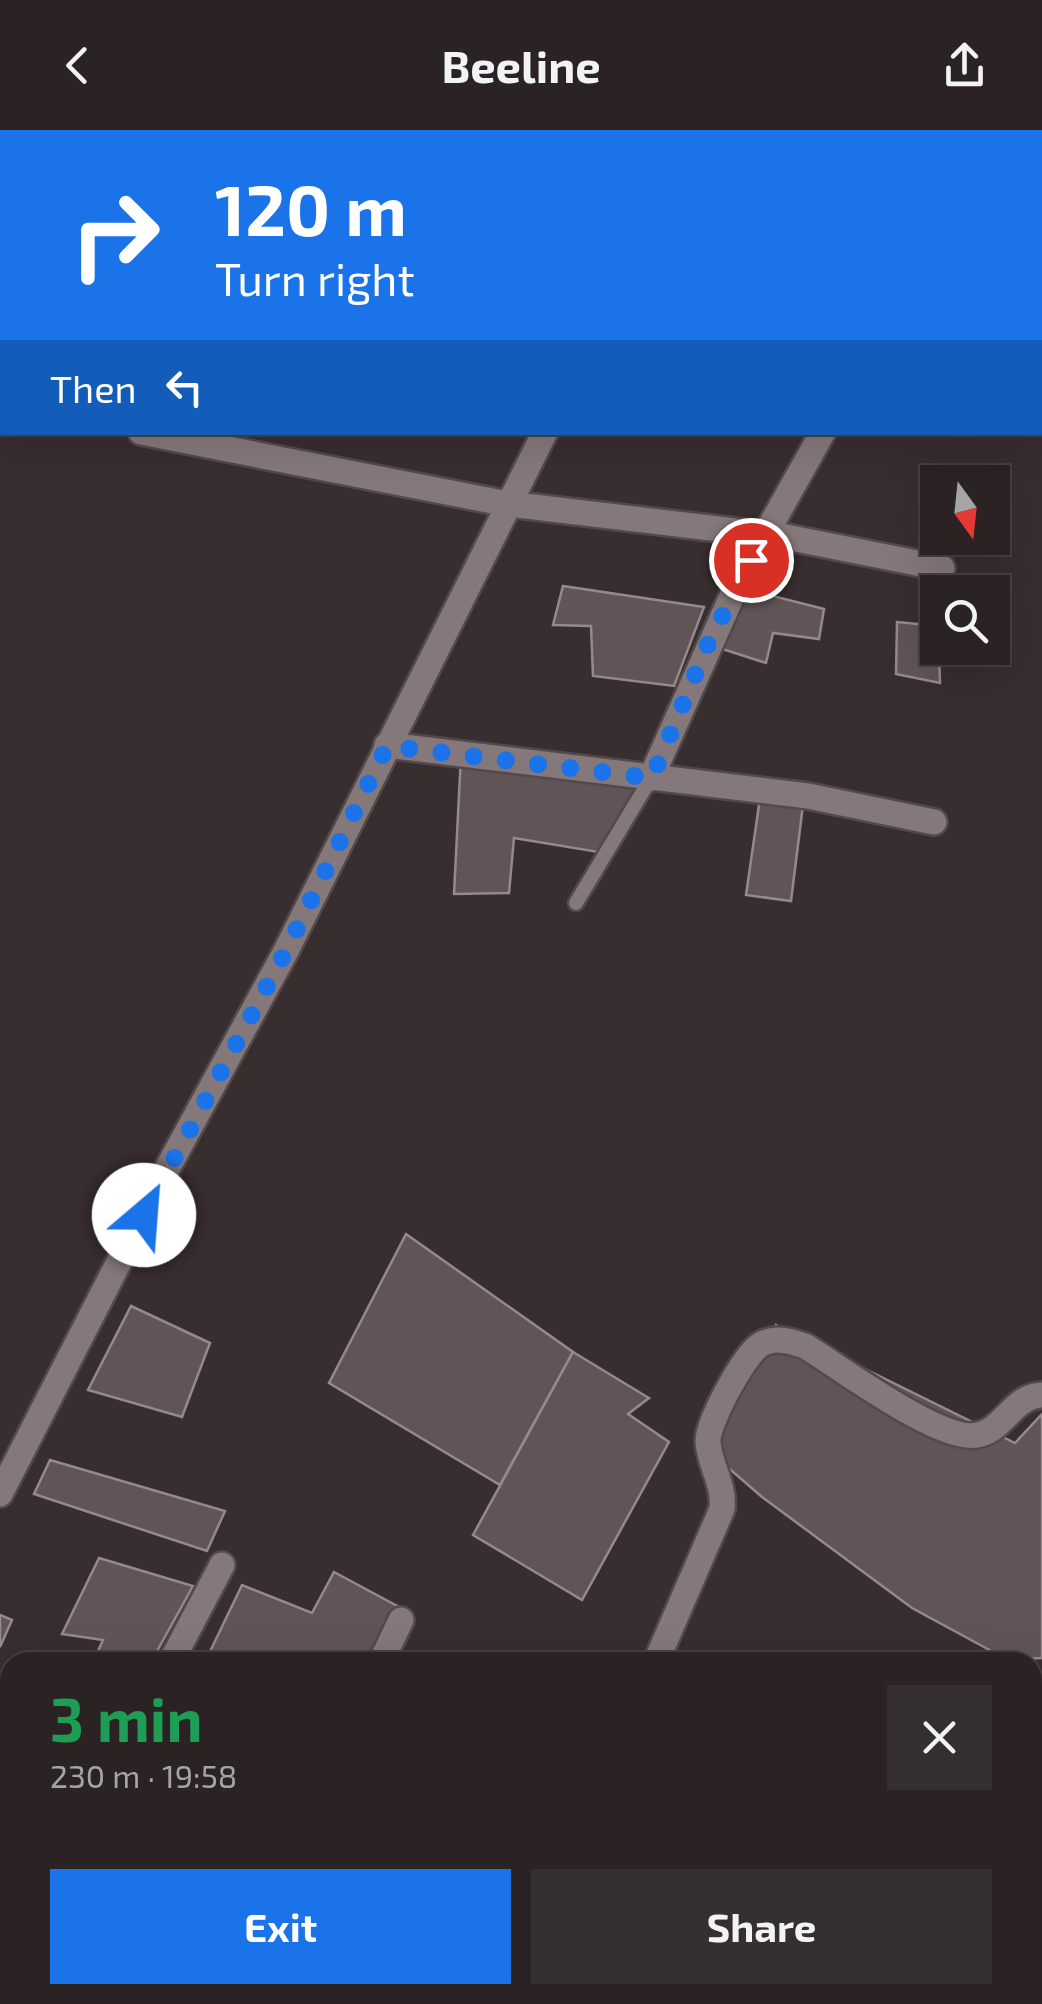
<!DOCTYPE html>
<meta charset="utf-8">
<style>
:root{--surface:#2a2223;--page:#362f30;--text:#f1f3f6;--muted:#a5a4a6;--line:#463f41;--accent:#1a73e8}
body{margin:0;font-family:"Exo 2",sans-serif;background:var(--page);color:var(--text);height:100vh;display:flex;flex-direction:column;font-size:38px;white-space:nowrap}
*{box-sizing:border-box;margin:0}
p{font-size:32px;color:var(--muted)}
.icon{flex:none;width:55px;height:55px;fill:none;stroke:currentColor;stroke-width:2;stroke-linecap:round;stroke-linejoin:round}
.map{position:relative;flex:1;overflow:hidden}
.sheet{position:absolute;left:0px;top:1522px;width:1042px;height:352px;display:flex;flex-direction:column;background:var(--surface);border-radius:30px 30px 0 0;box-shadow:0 10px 40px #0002,0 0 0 2px var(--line)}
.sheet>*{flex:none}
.banner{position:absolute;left:0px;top:0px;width:1042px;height:305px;box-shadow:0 10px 40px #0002,0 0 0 2px var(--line);background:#1a73e8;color:#fff;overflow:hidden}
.needle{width:65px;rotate:165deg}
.tools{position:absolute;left:920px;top:335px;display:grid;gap:20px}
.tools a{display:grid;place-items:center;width:90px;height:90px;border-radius:0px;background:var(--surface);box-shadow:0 10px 40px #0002,0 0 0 2px var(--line);font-size:50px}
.pin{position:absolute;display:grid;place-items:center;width:85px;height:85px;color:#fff;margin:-42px;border:5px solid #fff;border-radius:50%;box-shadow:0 2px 10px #0007}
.me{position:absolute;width:110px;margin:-55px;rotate:27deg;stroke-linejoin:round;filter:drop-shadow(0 0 8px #0008)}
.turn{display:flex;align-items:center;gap:35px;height:210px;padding:0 50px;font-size:45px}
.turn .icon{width:130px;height:130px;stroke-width:2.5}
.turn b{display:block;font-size:70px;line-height:85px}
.then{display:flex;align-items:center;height:95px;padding:0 50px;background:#0003;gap:20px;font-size:38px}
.round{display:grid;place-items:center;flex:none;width:105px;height:105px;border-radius:0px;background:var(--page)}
.summary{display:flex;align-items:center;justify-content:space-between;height:170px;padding:0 50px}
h1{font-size:60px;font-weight:700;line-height:75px;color:#1e9e55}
.button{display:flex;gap:20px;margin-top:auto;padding:20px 50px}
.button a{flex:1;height:115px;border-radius:0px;background:var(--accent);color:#fff;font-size:40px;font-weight:700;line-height:115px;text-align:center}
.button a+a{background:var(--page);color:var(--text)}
header{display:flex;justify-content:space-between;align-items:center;height:130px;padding:0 50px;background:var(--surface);font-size:45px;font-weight:700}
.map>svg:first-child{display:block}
.building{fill:#615456;stroke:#97898b;stroke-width:2.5}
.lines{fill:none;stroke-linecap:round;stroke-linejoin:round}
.service-casing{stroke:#53494b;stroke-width:19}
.minor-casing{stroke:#53494b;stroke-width:30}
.service{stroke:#85787a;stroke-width:14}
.minor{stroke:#85787a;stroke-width:25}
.route{stroke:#1a73e8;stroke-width:18;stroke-dasharray:0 32.4}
</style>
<header><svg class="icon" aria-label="back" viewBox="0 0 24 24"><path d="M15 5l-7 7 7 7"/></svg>Beeline<svg class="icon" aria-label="share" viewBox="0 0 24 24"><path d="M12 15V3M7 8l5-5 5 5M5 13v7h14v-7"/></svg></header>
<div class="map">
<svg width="1042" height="1874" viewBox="0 0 1042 1874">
<rect width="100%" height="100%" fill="#382d2f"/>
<g class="building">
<polygon points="563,456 704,477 674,556 593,546 591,496 553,495"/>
<polygon points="741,458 824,479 819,509 773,503 766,533 713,516"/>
<polygon points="897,492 938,496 940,553 896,544"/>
<polygon points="461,625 649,648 604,723 514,708 509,763 454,764"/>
<polygon points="761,661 804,667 791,771 746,765"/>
<polygon points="406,1104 573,1222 500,1355 329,1253"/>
<polygon points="131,1176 210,1213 182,1287 88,1260"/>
<polygon points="776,1195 1015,1313 1042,1284 1042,1528 1008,1530 912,1478 762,1367 710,1322"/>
<polygon points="573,1222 649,1268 628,1284 669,1312 582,1470 473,1405"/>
<polygon points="50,1330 225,1381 207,1421 34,1364"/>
<polygon points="99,1428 193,1456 151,1532 93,1532 103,1510 62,1504"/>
<polygon points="334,1442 401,1478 376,1532 205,1532 242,1455 312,1483"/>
<polygon points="0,1485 12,1490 0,1517"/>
<polygon points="20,1865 116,1865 112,1874 16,1874"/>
<polygon points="531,1865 654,1865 651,1874 526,1874"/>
</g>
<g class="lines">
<g class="service-casing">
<polyline id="service" points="576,773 651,648"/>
</g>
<g class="minor-casing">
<g id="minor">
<polyline points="15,2 16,0"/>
<polyline points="537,2 538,0"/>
<polyline points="701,2 703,0"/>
<polyline points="986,2 987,0"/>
<polyline points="0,58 2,49"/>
<polyline points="1040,102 1042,102"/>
<polyline points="0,275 2,275"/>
<polyline points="141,302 508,374 786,407 942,438"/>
<polyline points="387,615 808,666 934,692"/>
<polyline points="651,648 736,457 823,302"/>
<polyline points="0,1364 161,1050 286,821 545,302"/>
<polyline points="171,1532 222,1435"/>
<polyline points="381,1532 401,1490"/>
<path d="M656,1532L722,1379C725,1354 709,1335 708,1311C708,1292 744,1225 760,1215C774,1206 790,1211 805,1216C840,1237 941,1313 977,1305C1005,1300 1012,1266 1042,1265"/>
<polyline points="0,1618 10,1622"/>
<polyline points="0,1841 10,1824"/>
<polyline points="222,1874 226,1865"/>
<polyline points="509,1874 513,1865"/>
</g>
</g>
<use href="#service" class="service"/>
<use href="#minor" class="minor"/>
</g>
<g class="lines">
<polyline class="route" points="144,1085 286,821 387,616 652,648 708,514 751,430"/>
</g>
</svg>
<div class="tools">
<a><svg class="needle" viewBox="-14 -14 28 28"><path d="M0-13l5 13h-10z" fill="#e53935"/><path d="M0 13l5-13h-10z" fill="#a5a4a6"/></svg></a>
<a><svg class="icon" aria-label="search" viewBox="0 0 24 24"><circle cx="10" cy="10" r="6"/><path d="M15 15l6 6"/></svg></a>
</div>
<div class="pin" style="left:751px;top:430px;background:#d93025"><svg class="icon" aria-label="arrive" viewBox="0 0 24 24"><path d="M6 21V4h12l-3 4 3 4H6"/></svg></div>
<svg class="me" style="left:144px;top:1085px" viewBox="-20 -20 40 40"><circle r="19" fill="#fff"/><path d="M0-13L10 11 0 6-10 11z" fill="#1a73e8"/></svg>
<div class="banner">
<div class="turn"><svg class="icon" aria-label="right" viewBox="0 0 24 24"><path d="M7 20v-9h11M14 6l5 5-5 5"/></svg><div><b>120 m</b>Turn right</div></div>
<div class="then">Then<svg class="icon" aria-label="left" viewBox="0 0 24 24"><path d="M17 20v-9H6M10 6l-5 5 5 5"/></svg></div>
</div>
<section class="sheet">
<div class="summary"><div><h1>3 min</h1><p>230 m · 19:58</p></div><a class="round"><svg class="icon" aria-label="close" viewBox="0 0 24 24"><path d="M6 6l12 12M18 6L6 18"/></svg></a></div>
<div class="button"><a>Exit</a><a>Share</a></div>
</section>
</div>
